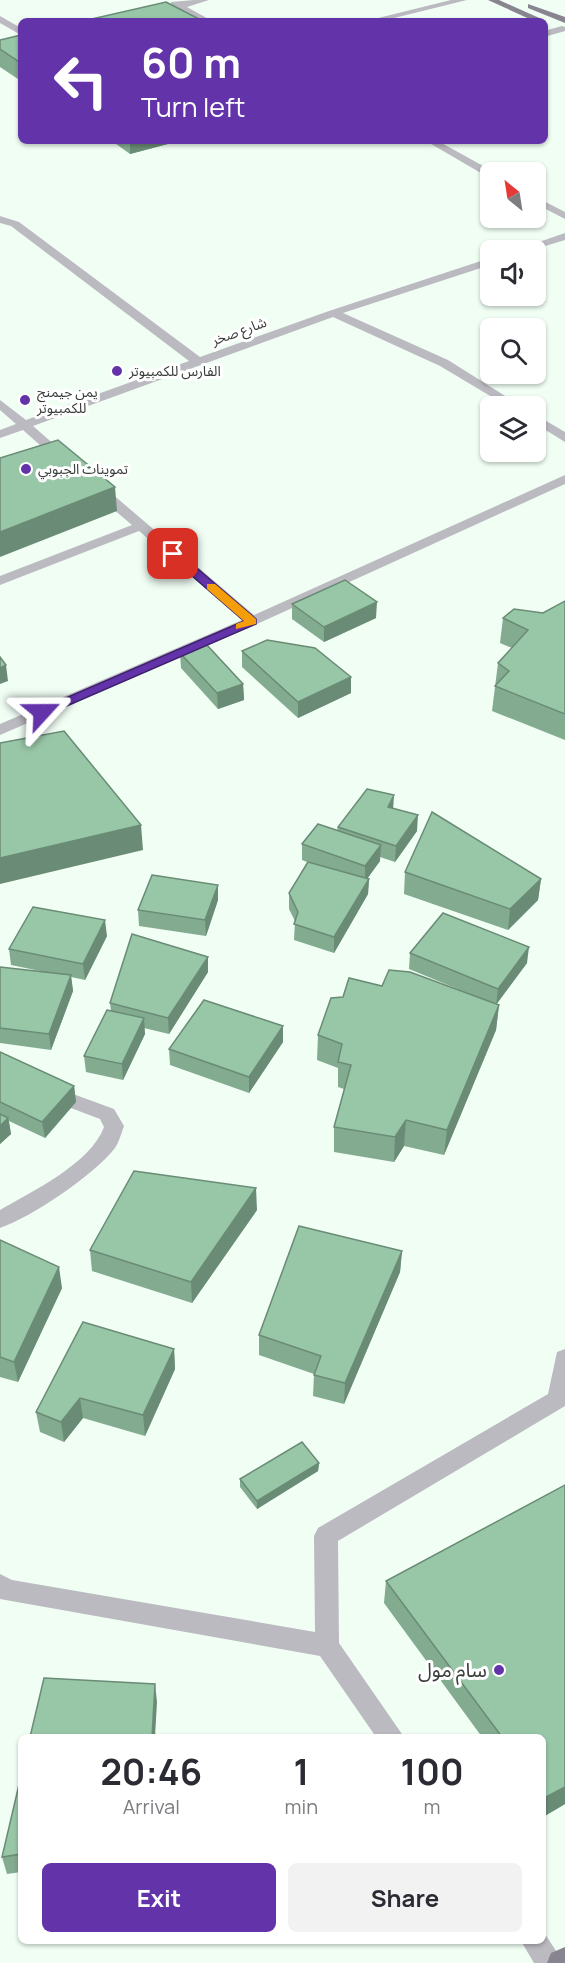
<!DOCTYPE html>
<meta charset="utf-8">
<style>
:root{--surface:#fff;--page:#f2f2f3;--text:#2b2b33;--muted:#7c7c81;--accent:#6333aa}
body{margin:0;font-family:Manrope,"Noto Sans Arabic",sans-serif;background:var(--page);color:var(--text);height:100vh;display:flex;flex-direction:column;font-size:22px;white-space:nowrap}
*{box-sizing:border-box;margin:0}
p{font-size:20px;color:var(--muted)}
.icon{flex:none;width:33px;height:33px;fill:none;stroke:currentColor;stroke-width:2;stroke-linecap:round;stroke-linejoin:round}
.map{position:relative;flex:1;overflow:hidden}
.sheet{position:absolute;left:18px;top:1734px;width:528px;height:210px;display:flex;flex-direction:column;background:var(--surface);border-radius:9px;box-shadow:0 2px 4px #0004}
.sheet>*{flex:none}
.top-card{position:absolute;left:18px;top:18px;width:530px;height:126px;border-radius:9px;box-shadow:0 2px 4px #0004;background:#6333aa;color:#fff;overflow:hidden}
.needle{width:39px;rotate:330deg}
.controls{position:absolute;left:480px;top:162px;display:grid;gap:12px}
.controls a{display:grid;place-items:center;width:66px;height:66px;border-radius:9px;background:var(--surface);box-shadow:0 2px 4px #0004;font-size:30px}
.pin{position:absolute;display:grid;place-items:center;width:51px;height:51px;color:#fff;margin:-26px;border-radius:12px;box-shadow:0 3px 9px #0006}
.me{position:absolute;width:66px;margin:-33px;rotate:66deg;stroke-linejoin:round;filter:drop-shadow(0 0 4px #0008)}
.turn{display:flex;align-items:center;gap:21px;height:126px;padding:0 24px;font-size:27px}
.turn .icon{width:78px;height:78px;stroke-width:2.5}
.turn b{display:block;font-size:42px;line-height:51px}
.eta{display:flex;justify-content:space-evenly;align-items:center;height:102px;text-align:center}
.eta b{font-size:36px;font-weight:700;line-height:42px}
.button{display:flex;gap:12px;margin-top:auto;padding:12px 24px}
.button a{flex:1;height:69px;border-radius:9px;background:var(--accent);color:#fff;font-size:24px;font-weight:700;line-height:69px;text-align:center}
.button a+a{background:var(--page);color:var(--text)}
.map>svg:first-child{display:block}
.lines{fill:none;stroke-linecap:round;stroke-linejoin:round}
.minor{fill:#bcbac1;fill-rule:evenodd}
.major{fill:#888590;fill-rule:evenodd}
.wall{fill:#83ab90}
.shaded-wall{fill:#6a8b75}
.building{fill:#98c7a7;stroke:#6a8b75;stroke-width:1.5}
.route{fill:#6333aa;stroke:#40216e;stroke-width:1.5}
.slow{fill:#f59e0b}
.poi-dot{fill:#6333aa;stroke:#fff;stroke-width:2}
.labels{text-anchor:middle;stroke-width:6;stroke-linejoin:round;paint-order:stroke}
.far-street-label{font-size:14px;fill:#393e3a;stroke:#fff}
.far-poi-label{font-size:14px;fill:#393e3a;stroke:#fff;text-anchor:start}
.near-poi-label{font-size:20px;fill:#393e3a;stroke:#fff;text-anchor:end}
</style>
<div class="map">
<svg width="565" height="1963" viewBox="0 0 565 1963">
<rect width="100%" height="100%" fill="#f0fef4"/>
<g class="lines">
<g class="minor">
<path d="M194,0H209L187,7L212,21C198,21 189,10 177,9C161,8 132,21 111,21L171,5V2Z"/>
<polygon points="451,0 467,0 382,21 366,21"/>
<polygon points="0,16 21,28 21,35 0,23"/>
<polygon points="562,26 565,27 565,31 544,37 544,31"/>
<polygon points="426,141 438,141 494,172 490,172 490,177 486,176"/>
<polygon points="536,197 565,212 565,219 536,204"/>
<polygon points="0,216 19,222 200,357 329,311 490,258 490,265 343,313 448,360 521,406 507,406 440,366 333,317 33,426 72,460 70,463 60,463 23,430 0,438 0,430 16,424 0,410 0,400 26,420 189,361 11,226 0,223"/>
<polygon points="565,233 565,240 532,250 516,250"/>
<polygon points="536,415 565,432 565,442 536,424"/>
<polygon points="565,475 565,484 257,624 0,735 0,724 242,620 139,531 0,585 0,576 132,525 94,493 94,487 104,487 254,615"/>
<path d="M54,1087L114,1109L124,1126C121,1134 119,1142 115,1148C94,1175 32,1217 0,1228V1210C33,1191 91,1163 104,1127L100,1119L47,1099L44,1094L47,1089Z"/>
<polygon points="565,1349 565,1406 338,1541 339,1643 404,1737 376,1737 320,1656 0,1599 0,1574 12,1580 315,1632 314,1536 318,1528 548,1394 557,1352"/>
<polygon points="543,1931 564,1963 534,1963 521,1941 543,1941"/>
</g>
<g class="major">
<polygon points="488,0 499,0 546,21 534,21"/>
<polygon points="528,4 565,17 565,23 528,8"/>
<polygon points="565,1947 565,1963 547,1963 551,1953"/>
</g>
</g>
<g class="wall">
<polygon points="21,35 21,81 0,67 0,40"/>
<polygon points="112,141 179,141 130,154"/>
<polygon points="565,601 565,740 492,711 498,663 512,648 500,643 503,618 543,613"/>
<polygon points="292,604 376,618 324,642 292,619"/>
<polygon points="242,651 351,677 351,693 298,718 242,667"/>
<polygon points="180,653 243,684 244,700 218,709 181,668"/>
<polygon points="394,809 417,831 395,862 380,857 380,861 367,878 369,879 368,894 334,953 294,940 295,921 289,909 289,893 307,862 302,860 302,844 337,830 338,827"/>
<polygon points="405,872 541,879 538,900 508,930 404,894"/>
<polygon points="218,885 218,900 206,936 139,926 138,910"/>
<polygon points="107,936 85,980 71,977 73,991 51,1050 0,1043 0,967 50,973 11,965 9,949"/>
<polygon points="410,953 527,963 496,1004 499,1005 496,1030 444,1155 404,1146 394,1162 334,1152 334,1127 344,1089 338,1087 338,1068 317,1060 318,1035 343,997 382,986 477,997 409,969"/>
<polygon points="208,957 208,972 169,1034 144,1028 145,1034 123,1080 86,1072 84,1056 111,1011 110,1003"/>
<polygon points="283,1042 249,1093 170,1065 169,1049"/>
<polygon points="0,1052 74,1086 76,1102 45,1138 9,1121 11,1134 0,1144"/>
<polygon points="257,1210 192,1303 92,1271 90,1250"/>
<polygon points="0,1240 62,1288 18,1382 0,1377"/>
<polygon points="402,1251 400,1272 344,1404 313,1396 314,1374 259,1355 259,1335"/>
<polygon points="174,1349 175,1369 145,1436 83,1418 64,1442 40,1432 36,1412"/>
<polygon points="319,1463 318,1471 257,1509 240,1487 240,1479"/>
<polygon points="565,1485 565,1804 543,1817 543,1737 482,1737 384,1603 386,1581"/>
<polygon points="21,1776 21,1872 7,1874 2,1857"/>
</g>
<g class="shaded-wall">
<polygon points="130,141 179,141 130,154"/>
<polygon points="115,487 117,511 0,557 0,532"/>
<polygon points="377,602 376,618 324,642 324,627"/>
<polygon points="6,665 8,681 0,684 0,668"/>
<polygon points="351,677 351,693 298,718 298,702"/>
<polygon points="243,684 244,700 218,709 217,693"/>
<polygon points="394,795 393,811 388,807"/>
<polygon points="418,815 417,831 395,862 396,846"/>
<polygon points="141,825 143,850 0,884 0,858"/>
<polygon points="381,845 380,861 365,882 365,866"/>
<polygon points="369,879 368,894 334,953 334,937"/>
<polygon points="541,879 538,900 508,930 510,909"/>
<polygon points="218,885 218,900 206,936 205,920"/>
<polygon points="105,920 107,936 85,980 83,964"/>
<polygon points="529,947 527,963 496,1005 498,989"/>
<polygon points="208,957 208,972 169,1034 168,1018"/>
<polygon points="71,975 73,991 51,1050 49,1034"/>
<polygon points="499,1005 496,1030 444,1155 447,1130"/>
<polygon points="144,1018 145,1034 123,1080 122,1064"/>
<polygon points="283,1026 283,1042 249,1093 249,1077"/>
<polygon points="74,1086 76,1102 45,1138 42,1122"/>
<polygon points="8,1118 11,1134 0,1144 0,1126"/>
<polygon points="406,1120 404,1146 394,1162 395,1137"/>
<polygon points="256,1188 257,1210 192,1303 191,1282"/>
<polygon points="402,1251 400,1272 344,1404 345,1383"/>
<polygon points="59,1267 62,1288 18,1382 14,1362"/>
<polygon points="174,1349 175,1369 145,1436 143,1415"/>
<polygon points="80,1398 83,1418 64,1442 61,1422"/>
<polygon points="319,1463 318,1471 257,1509 257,1501"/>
<polygon points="155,1684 157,1702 155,1737 152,1737"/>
<polygon points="565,1787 565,1804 543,1817 543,1811 546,1797"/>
</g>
<g class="building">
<polygon points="166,2 203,21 83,21"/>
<polygon points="21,35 21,63 0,49 0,40"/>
<polygon points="58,440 115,487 0,532 0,458"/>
<polygon points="345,580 377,602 324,627 292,604"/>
<polygon points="565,601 565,714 495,686 509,671 498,663 528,630 503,618 514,609 543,613"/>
<polygon points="267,640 315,648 351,677 298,702 242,651"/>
<polygon points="206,644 243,684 217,693 180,653"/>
<polygon points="0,657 6,665 0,668"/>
<polygon points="64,731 141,825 0,858 0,743"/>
<polygon points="367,789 394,795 388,807 418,815 396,846 338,827"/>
<polygon points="432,812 541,879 510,909 405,872"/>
<polygon points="318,824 381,845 365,866 302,844"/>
<polygon points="308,862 369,879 334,937 294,924 298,912 289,893"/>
<polygon points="152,875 218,885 205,920 138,910"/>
<polygon points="33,907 105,920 83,964 9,949"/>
<polygon points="443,913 529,947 498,989 410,953"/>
<polygon points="132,934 208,957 168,1018 110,1003"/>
<polygon points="0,967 71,975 49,1034 0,1028"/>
<polygon points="389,970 410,972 499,1005 447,1130 406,1120 395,1137 334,1127 351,1065 338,1062 342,1044 318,1035 331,998 343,997 349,978 382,986"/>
<polygon points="204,1000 283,1026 249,1077 169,1049"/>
<polygon points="107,1010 144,1018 122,1064 84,1056"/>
<polygon points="0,1052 74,1086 42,1122 0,1102"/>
<polygon points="0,1114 8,1118 0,1126"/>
<polygon points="134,1171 256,1188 191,1282 90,1250"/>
<polygon points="299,1226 402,1251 345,1383 314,1375 321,1356 259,1335"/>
<polygon points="0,1240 59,1267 14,1362 0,1357"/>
<polygon points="83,1322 174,1349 143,1415 80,1398 61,1422 36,1412"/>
<polygon points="302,1442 319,1463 257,1501 240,1479"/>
<polygon points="565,1485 565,1787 546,1797 543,1792 543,1737 502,1737 386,1581"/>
<polygon points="44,1678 155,1684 152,1737 30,1737"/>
<polygon points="21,1776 21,1854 2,1857"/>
</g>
<polygon class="route" points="169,551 177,551 256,619 256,624 46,715 38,715 38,710 244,621 169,556"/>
<polygon class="slow" points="207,584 215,584 256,619 256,624 236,629 236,624 244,621 207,589"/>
<g class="poi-dot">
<circle cx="117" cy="371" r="6"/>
<circle cx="25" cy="400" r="6"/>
<circle cx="26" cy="469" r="6"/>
<circle cx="499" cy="1670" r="6"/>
</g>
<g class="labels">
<g class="far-street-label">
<text transform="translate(239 331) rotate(-20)" y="5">شارع صخر</text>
</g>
<g class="far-poi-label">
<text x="129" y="376">الفارس للكمبيوتر</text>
<text x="37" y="397">يمن جيمنج<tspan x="37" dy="16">للكمبيوتر</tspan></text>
<text x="38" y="474">تموينات الجبوبي</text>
</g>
<g class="near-poi-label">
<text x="487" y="1677">سام مول</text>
</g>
</g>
</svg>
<div class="controls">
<a><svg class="needle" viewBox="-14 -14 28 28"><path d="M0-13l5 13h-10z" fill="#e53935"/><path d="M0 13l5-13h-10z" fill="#7c7c81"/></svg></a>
<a><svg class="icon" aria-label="sound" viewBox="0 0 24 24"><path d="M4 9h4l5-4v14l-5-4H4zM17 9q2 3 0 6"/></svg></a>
<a><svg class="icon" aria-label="search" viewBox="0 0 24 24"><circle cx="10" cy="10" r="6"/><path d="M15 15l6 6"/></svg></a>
<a><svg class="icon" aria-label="layers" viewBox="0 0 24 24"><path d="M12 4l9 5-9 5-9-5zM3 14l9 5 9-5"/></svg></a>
</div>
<div class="pin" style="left:173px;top:554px;background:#d93025"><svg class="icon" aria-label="arrive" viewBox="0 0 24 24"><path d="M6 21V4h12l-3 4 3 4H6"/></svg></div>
<svg class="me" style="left:42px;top:712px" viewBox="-20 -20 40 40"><path d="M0-17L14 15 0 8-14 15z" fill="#6333aa" stroke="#fff" stroke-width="4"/></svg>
<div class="top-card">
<div class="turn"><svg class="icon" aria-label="left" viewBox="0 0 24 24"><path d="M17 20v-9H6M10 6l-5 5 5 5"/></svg><div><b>60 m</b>Turn left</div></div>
</div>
<section class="sheet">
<div class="eta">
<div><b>20:46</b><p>Arrival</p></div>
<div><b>1</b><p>min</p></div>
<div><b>100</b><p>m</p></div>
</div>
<div class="button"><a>Exit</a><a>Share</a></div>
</section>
</div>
